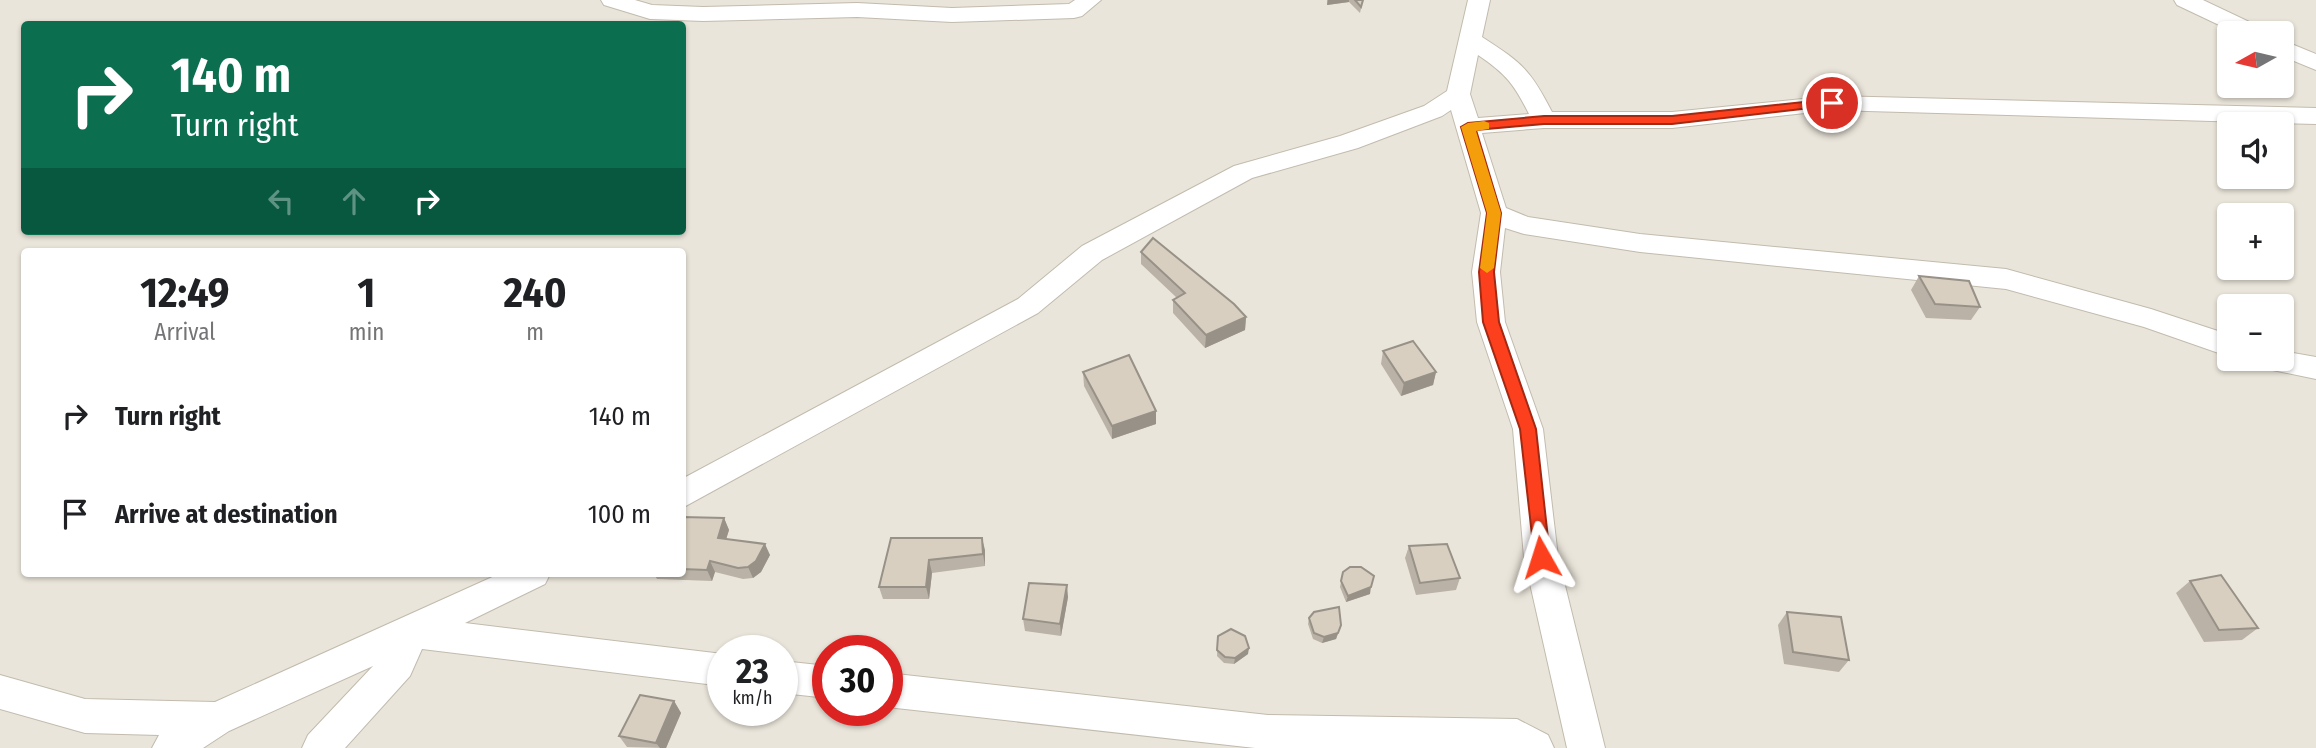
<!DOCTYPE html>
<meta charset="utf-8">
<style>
:root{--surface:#fff;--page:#f2f2f2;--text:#202124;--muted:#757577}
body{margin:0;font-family:"Fira Sans Condensed",sans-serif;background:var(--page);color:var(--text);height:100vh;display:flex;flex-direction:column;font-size:26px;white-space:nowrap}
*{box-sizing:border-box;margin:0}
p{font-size:23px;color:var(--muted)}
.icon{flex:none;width:38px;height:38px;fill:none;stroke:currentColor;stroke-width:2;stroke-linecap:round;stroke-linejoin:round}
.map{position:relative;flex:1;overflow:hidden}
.side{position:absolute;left:21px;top:248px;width:665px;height:329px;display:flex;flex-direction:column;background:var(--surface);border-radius:7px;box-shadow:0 2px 5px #0004}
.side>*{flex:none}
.top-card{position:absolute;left:21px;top:21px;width:665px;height:214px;border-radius:7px;box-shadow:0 2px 5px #0004;background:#0b6e4f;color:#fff;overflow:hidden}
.needle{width:46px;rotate:262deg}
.fabs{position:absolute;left:2217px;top:21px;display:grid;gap:14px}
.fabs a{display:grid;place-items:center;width:77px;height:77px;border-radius:7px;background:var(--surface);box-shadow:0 2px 5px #0004;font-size:35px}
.speed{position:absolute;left:707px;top:635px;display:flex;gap:14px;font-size:35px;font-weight:700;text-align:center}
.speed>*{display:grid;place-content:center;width:91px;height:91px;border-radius:50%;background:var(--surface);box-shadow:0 2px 5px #0004;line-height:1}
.speed small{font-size:18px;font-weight:400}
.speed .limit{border:10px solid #d22;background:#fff;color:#111}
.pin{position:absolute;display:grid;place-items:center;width:60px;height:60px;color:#fff;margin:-30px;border:4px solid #fff;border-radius:50%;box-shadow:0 2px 7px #0007}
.me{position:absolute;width:77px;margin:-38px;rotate:354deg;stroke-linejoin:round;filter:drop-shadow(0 0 5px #0008)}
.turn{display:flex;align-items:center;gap:24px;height:147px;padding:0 35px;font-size:32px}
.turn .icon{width:91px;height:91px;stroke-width:2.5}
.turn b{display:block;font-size:49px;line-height:60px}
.lanes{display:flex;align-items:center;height:66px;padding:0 35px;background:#0003;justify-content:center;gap:35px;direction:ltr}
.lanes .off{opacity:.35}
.eta{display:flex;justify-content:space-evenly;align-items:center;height:119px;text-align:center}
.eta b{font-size:42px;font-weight:700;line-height:49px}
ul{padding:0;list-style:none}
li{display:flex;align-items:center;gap:21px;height:98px;padding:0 35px}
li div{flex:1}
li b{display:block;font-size:26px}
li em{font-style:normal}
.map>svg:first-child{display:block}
.residential{fill:#eae5da;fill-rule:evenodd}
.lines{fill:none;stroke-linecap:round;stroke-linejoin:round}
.street-casing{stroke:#c2bbae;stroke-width:2}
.street{fill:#fff;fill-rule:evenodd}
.wall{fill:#bab2a6}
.shaded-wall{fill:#979187}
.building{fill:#d8cfc1;stroke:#979187;stroke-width:2}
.route{fill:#fc3f1d;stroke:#a42913;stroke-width:2}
.slow{fill:#f59e0b}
</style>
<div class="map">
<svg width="2316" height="748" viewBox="0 0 2316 748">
<rect width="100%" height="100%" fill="#f6f3ec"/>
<path class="residential" d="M0,0H2316V748H0ZM24,24H682V231H24ZM2230,33H2282V86H2230ZM2230,124H2282V177H2230ZM2230,215H2282V268H2230ZM24,252H682V574H24ZM2230,306H2282V359H2230ZM723,651H782V710H723ZM828,651H887V710H828Z"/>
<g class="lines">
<g class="street-casing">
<g id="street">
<polygon points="601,0 635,0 652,5 703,7 857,3 952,8 1069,4 1075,0 1101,0 1082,16 1074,18 952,22 857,17 703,21 650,19 604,5"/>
<path d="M1468,0H1490L1482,37C1522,63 1530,69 1552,112H1672L1832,96L2316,108V124L1832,110L1672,128H1544L1482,133L1506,208L1528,217L1640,234L2006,269L2151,309L2230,335V357L2144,327L2006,289L1640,252L1524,234L1505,228L1500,272L1505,322L1543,429L1558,557L1605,748H1567L1524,557L1513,429L1477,322L1472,272L1481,213L1451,110L1442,116L1358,148L1252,178L1102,260L1038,313L682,508V479L1018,299L1082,246L1234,166L1340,136L1424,106L1447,91ZM1478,55C1506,74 1514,84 1529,114L1478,118L1470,94Z"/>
<polygon points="2174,0 2203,0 2262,28 2265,33 2236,33 2177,5"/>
<polygon points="2282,40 2316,54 2316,70 2282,56"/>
<polygon points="2282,351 2316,357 2316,379 2258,367 2253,359 2282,359"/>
<polygon points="499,574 550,574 545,584 465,623 723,654 723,686 422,649 410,676 345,748 302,748 308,735 373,666 229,731 203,748 152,748 159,735 85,733 0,709 0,675 85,699 215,702"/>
<polygon points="782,661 828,666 828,698 782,693"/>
<polygon points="887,673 1268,715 1517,719 1548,735 1554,748 1255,748 887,707"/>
</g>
</g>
<use href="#street" class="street"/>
</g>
<g class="wall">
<polygon points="1327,0 1363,0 1360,13 1349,2 1327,5"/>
<polygon points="1141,252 1246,317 1245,330 1205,348 1173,313 1173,300 1177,298 1141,264"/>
<polygon points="1919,276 1980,307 1971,320 1926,318 1911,290"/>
<polygon points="1383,351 1436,372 1433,385 1401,396 1381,364"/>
<polygon points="1083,372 1156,424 1112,439 1084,386"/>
<polygon points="682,517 724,518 729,530 726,539 770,555 761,572 753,578 743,579 715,572 712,581 657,579 654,574 682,574"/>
<polygon points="891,538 985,550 985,566 932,573 929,599 883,599 879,587"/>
<polygon points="1409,546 1460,578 1456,590 1416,595 1405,558"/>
<polygon points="1343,572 1370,594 1346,602 1340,587"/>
<polygon points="2190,581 2258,628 2242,640 2204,642 2176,593"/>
<polygon points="1068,597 1061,636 1025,631 1023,619"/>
<polygon points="1787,612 1849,660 1839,672 1784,664 1778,625"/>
<polygon points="1309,618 1341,625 1336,639 1322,643 1313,639 1308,624"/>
<polygon points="1218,636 1248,654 1234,664 1224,663 1217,656"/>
<polygon points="674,701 681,713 666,748 627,747 619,736"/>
</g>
<g class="shaded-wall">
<polygon points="1328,0 1349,0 1349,2 1327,5"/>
<polygon points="1246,317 1245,330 1205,348 1206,335"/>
<polygon points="1436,372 1433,385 1401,396 1404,383"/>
<polygon points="1156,411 1156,424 1112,439 1112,426"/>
<polygon points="724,518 729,530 723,549 718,538"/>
<polygon points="982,538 985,550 985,566 983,554"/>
<polygon points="765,544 770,555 761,572 753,578 748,567"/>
<polygon points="929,560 932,573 929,599 926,587"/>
<polygon points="710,561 715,572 712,581 707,570"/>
<polygon points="1067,585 1068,597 1061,636 1060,624"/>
<polygon points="1371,587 1370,594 1346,602 1348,596"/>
<polygon points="1341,625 1336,639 1322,643 1324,637"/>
<polygon points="1249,648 1248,654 1234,664 1235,658"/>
<polygon points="674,701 681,713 666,748 660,748 656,743"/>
</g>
<g class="building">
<polygon points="1355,0 1363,0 1361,7"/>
<polygon points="1153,238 1234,304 1246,317 1206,335 1173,300 1185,293 1141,252"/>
<polygon points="1919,276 1969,281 1980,307 1935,304"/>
<polygon points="1413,341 1436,372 1404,383 1383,351"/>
<polygon points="1129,355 1156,411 1112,426 1083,372"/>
<polygon points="682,517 724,518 718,538 765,544 756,561 748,567 738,568 710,561 707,570 682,569"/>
<polygon points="891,538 982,538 983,554 929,560 926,587 879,587"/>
<polygon points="1447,544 1460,578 1420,583 1409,546"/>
<polygon points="1350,567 1361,567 1374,576 1371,587 1348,596 1341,581 1343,572"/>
<polygon points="2221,575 2258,628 2219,630 2190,581"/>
<polygon points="1029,583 1067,585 1060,624 1023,619"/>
<polygon points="1339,607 1341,625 1338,633 1324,637 1314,633 1309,618 1314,612"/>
<polygon points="1787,612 1841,617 1849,660 1793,652"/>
<polygon points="1231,629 1245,636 1249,648 1235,658 1225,657 1217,650 1218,636"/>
<polygon points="640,695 674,701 656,743 619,736"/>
</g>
<polygon class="route" points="1832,99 1836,100 1836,105 1672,124 1544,124 1476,130 1501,213 1494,272 1499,322 1536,429 1550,557 1548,562 1541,564 1535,562 1520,429 1483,322 1479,272 1487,213 1461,127 1468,123 1544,116 1672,116"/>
<polygon class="slow" points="1484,121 1489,123 1489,129 1476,131 1501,213 1494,268 1487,273 1480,268 1487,213 1461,127 1468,123"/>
</svg>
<div class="fabs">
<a><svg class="needle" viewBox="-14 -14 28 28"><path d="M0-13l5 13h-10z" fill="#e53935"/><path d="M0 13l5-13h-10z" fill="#757577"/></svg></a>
<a><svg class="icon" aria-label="sound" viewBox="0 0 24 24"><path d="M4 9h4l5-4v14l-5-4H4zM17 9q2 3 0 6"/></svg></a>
<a>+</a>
<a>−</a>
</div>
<div class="speed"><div>23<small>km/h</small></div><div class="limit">30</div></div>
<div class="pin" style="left:1832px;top:103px;background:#d93025"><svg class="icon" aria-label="arrive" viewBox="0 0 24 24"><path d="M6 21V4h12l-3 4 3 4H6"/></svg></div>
<svg class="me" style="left:1541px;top:557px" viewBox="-20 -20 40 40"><path d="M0-17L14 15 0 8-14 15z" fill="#fc3f1d" stroke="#fff" stroke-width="4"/></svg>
<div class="top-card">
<div class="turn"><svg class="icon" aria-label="right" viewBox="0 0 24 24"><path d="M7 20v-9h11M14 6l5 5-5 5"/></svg><div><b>140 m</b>Turn right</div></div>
<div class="lanes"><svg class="icon off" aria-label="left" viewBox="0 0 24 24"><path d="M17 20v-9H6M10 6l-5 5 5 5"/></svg><svg class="icon off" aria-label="ahead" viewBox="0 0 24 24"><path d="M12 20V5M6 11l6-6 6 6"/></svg><svg class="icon" aria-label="right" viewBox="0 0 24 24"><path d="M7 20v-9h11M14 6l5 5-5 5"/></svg></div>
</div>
<section class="side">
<div class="eta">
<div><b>12:49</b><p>Arrival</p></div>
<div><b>1</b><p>min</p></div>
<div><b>240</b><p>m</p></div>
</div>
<ul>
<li><svg class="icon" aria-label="right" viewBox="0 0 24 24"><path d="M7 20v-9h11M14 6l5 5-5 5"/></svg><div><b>Turn right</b></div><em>140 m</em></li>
<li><svg class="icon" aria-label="arrive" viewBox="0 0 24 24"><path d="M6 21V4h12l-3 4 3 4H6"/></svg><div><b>Arrive at destination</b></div><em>100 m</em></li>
</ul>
</section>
</div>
